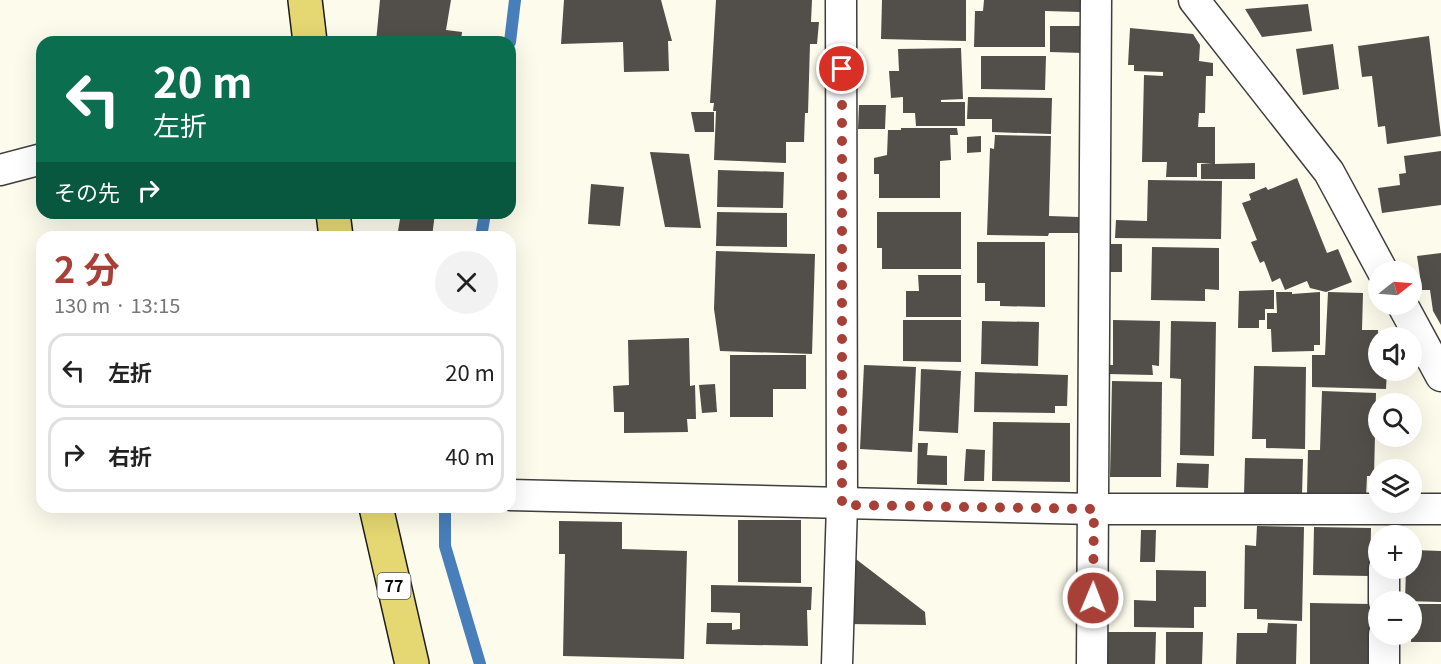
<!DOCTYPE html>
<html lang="ja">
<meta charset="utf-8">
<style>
:root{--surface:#fff;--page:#f2f2f2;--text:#222;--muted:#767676;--line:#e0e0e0;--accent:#a74037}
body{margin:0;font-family:Georgia,"Noto Sans JP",serif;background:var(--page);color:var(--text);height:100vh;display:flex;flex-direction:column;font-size:22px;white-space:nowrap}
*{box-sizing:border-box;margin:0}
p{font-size:20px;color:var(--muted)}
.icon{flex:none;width:33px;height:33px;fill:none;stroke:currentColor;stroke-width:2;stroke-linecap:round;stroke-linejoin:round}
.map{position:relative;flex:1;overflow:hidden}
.drawer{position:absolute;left:36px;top:231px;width:480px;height:282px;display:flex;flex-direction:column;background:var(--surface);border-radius:18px;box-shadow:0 6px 24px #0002}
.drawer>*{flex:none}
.hud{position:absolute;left:36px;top:36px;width:480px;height:183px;border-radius:18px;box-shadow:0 6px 24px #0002;background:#0b6e4f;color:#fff;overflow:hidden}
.needle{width:39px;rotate:73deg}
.controls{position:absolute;left:1368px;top:261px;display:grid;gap:12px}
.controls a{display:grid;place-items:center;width:54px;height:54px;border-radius:50%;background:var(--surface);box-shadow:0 6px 24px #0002;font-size:30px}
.pin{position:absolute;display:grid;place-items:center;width:51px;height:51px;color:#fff;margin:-26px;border:3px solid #fff;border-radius:50%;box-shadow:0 2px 6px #0007}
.me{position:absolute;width:66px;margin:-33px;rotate:1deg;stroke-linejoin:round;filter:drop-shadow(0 0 4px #0008)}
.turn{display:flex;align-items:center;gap:21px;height:126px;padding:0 18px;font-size:27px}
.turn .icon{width:78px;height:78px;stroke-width:2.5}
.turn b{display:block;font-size:42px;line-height:51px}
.then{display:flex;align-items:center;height:57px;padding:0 18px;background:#0003;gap:12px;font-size:22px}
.round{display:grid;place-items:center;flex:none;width:63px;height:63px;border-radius:32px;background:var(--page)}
.overview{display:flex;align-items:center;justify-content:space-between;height:102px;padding:0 18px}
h1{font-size:36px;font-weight:700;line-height:45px;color:var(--accent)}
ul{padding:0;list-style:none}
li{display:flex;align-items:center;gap:18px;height:75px;margin:0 12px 9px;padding:0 6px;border:3px solid var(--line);border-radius:18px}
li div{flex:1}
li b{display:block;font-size:22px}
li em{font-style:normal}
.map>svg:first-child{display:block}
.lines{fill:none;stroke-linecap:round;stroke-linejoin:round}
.stream{stroke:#487eba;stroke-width:12}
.building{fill:#524e49}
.street-casing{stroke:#3e3e3e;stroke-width:33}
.primary-casing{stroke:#1c1c1c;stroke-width:36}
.street{stroke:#fff;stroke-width:30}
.primary{stroke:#e5d872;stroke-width:33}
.route{stroke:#a74037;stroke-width:10;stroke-dasharray:0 18}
.labels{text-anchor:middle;stroke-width:6;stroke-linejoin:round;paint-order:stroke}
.shield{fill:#fff;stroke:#545454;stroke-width:1.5}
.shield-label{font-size:16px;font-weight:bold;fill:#0b0b0b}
</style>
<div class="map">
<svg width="1441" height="664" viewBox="0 0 1441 664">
<rect width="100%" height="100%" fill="#fcfbec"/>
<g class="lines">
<g class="stream">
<polyline points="510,42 515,0"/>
<polyline points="481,237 485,213"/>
<polyline points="445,507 445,546 480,664"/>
</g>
</g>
<g class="building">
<polygon points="380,0 451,0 446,30 462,32 461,42 376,42"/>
<polygon points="564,0 661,0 672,41 668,41 669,71 624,72 623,42 561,44"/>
<polygon points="716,0 812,0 811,22 819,22 817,44 810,44 808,113 805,113 804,142 786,142 786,163 714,160 716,111 713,111 714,103 710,103"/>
<polygon points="882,0 966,0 966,41 881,39"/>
<polygon points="984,0 1081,0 1081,12 1045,11 1045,47 974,47 975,11 983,11"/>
<polygon points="1308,4 1312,31 1262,37 1245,9"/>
<polygon points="1050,26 1084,26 1083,53 1050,52"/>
<polygon points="1130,28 1193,34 1200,45 1199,61 1213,63 1213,76 1206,76 1205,113 1199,113 1198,127 1215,127 1215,164 1255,163 1255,179 1201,179 1201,164 1212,163 1197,163 1197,177 1166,177 1167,162 1142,162 1144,75 1163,76 1163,72 1134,71 1134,65 1128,65"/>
<polygon points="1429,36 1441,136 1387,144 1385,126 1378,127 1372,76 1362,77 1358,46"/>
<polygon points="1333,44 1339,89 1303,95 1296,49"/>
<polygon points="961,48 963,99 941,100 941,102 965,102 965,126 916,126 915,113 903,113 903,97 891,98 889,71 899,71 898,49"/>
<polygon points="981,56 1046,56 1045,90 981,89"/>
<polygon points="968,97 1052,98 1051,134 992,132 992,119 967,119"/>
<polygon points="859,105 886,105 885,129 858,129"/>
<polygon points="691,112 714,112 714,132 695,132"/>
<polygon points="901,128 957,128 958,135 950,135 951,160 940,161 940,198 879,198 879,174 874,174 874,158 887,155 888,130 901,130"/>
<polygon points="995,135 1051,136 1049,216 1079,217 1079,233 1049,233 1048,236 987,235 990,148 994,149"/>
<polygon points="981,136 981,152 967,153 967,137"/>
<polygon points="1441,151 1441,205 1382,213 1378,188 1400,185 1399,174 1406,173 1404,156"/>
<polygon points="650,152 689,154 701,228 665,227"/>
<polygon points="718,170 784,172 783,208 717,207"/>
<polygon points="1297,178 1327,253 1338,249 1352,282 1326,292 1310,288 1307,281 1285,290 1280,278 1272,282 1264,261 1260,263 1251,242 1257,240 1242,203 1251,200 1249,194 1266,187 1268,190"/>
<polygon points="1148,180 1222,181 1221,239 1115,238 1116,220 1147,221"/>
<polygon points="591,184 624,187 620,226 588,224"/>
<polygon points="717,212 787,213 787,247 716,246"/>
<polygon points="877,212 961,212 961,269 882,269 882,248 877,248"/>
<polygon points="401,213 435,213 432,237 397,237"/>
<polygon points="977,242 1045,242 1045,307 1000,306 1000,301 985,301 985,283 977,283"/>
<polygon points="1108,244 1122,244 1122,272 1107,272"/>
<polygon points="1152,247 1219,248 1219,290 1205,289 1205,301 1151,300"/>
<polygon points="716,251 815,254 812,354 720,351 714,309"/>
<polygon points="1441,253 1441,325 1433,311 1430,290 1422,290 1417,256"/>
<polygon points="918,275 961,275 961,317 906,317 906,291 919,291"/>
<polygon points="1274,290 1274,309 1265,309 1265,320 1259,320 1259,328 1238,328 1239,291"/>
<polygon points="1276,292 1292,292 1292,294 1320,292 1320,345 1314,345 1314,351 1272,352 1271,329 1267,329 1267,313 1277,313"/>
<polygon points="1328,292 1363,293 1362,330 1378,330 1378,370 1387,370 1386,389 1312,387 1312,355 1325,355"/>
<polygon points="903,320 961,320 961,362 903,361"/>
<polygon points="1113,320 1160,321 1159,366 1152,365 1153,375 1108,374 1108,365 1113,365"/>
<polygon points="982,321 1039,322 1038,366 981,364"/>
<polygon points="1171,321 1216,322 1214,456 1180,455 1181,379 1170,378"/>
<polygon points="689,338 690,386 695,385 696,419 687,419 688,432 624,433 624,412 614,412 613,386 629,385 628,340"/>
<polygon points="730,355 806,355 806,389 773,389 773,417 730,417"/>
<polygon points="864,365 916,367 912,452 860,449"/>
<polygon points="1254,366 1306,367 1305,449 1266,448 1266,439 1252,439"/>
<polygon points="921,369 961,371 958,433 919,431"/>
<polygon points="975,372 1068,375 1067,406 1055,406 1055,413 974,412"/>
<polygon points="1112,381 1162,382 1161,477 1110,477"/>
<polygon points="715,384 717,412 702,413 699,385"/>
<polygon points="1322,391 1376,393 1374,476 1367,476 1366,497 1307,495 1308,450 1320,450"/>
<polygon points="993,422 1070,423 1070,482 992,481"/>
<polygon points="918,443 928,443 927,455 947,456 947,485 917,484"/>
<polygon points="966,449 985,450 984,481 964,481"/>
<polygon points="1245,458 1303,459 1302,495 1244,494"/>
<polygon points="1177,463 1209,464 1208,488 1176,487"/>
<polygon points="738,520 801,520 801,583 738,582"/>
<polygon points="559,521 622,522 622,549 687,551 684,659 563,656 565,554 559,554"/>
<polygon points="1257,526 1304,527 1302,621 1257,619 1257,609 1244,609 1245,545 1256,546"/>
<polygon points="1314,527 1371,528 1370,576 1313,575"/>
<polygon points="1141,530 1156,530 1155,562 1140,562"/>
<polygon points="1412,550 1441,551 1441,602 1405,601 1406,568 1412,568"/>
<polygon points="848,553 925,612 926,625 847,624"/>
<polygon points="1156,570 1206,571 1206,607 1194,607 1194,628 1134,627 1134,600 1156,601"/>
<polygon points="711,585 812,587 811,610 807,610 808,646 706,644 707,623 732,623 732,630 740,629 740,613 711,612"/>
<polygon points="1310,603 1370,604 1369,664 1310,664"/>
<polygon points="1412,604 1441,604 1441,642 1411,642"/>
<polygon points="1268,623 1297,624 1296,664 1236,664 1237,633 1267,633"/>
<polygon points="1101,632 1156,632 1155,664 1101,664"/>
<polygon points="1166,632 1203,632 1202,664 1166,664"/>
</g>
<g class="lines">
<g class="street-casing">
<g id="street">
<polyline points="1194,0 1329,172 1383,272"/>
<polyline points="0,170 42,159"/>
<polyline points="1402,304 1441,376"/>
<polyline points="510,495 1094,509 1441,509"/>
<polyline points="1384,568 1384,602"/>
<polyline points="1384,634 1384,664"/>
<polyline points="837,664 842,505 841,0"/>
<polyline points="1092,664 1096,0"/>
</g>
</g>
<g class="primary-casing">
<g id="primary">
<polyline points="305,0 310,42"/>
<polyline points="333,213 336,237"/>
<polyline points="376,507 412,664"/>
</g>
</g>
<use href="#street" class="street"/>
<use href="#primary" class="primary"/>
</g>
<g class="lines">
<polyline class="route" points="842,69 842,505 1094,509 1093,598"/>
</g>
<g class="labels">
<rect class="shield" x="377.5" y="573" width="33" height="26" rx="4.5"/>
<g class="shield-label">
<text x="394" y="592">77</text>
</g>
</g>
</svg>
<div class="controls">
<a><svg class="needle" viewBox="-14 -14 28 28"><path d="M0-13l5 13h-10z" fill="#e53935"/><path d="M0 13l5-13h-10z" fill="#767676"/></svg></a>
<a><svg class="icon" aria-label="sound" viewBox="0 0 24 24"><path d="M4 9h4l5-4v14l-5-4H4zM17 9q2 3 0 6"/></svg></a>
<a><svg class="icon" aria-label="search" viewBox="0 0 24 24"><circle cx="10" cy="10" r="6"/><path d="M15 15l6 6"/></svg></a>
<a><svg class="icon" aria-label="layers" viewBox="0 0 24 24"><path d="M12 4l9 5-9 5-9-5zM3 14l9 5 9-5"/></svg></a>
<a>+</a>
<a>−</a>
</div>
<div class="pin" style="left:842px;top:69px;background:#d93025"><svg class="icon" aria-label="arrive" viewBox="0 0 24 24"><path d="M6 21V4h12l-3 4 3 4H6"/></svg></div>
<svg class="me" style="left:1093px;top:598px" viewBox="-20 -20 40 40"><circle r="17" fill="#a74037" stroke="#fff" stroke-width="3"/><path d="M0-11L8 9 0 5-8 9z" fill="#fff"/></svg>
<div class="hud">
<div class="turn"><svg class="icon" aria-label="left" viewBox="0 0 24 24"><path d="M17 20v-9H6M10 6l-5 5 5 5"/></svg><div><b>20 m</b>左折</div></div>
<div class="then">その先<svg class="icon" aria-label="right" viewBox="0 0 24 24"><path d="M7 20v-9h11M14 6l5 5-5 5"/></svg></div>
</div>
<section class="drawer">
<div class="overview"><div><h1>2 分</h1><p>130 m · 13:15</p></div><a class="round"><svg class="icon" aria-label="close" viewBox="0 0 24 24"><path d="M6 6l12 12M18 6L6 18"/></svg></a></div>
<ul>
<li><svg class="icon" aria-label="left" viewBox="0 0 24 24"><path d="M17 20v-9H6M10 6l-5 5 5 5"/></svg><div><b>左折</b></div><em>20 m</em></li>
<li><svg class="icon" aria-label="right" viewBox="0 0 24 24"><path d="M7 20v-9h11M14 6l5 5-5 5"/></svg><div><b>右折</b></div><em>40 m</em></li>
</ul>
</section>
</div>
